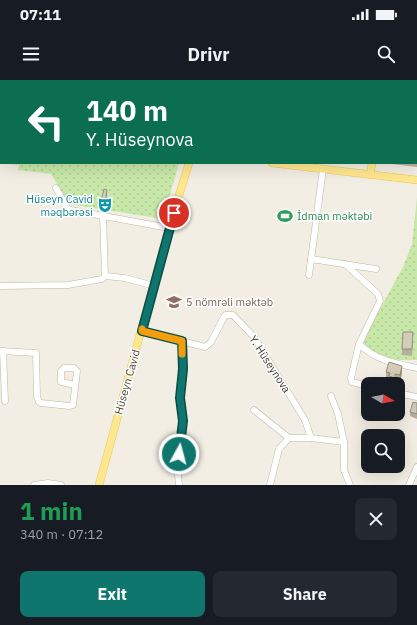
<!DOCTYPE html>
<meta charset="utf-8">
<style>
:root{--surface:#171b24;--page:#242831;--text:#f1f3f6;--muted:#9ea1a6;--accent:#0f766e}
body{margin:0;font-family:"IBM Plex Sans",sans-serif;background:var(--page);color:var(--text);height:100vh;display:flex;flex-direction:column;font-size:15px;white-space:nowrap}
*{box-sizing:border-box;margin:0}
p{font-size:13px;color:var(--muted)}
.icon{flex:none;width:22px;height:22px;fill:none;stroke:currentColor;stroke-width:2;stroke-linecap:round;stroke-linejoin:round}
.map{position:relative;height:405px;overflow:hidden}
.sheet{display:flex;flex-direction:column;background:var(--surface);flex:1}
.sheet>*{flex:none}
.hud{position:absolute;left:0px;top:0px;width:417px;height:84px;box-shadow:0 4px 16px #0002;background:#0b6e4f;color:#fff;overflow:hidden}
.needle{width:26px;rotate:100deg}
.tools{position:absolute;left:361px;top:297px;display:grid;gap:8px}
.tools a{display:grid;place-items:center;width:44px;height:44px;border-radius:8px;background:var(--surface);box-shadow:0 4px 16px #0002;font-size:20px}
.pin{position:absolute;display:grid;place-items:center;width:34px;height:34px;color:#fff;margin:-17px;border:2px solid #fff;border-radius:50%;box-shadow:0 1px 4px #0007}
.me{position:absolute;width:44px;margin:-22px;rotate:7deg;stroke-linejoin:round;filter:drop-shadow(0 0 3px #0008)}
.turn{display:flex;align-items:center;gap:14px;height:84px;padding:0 20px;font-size:18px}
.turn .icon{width:52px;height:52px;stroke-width:2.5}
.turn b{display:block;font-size:28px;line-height:34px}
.round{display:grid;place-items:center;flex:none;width:42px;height:42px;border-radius:8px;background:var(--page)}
.headline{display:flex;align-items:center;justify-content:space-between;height:68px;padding:0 20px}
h1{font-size:24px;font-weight:700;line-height:30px;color:#1e9e55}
.primary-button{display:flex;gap:8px;margin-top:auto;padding:8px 20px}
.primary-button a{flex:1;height:46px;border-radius:8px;background:var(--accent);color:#fff;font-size:16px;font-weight:700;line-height:46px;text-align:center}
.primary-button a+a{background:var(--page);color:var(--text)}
.status{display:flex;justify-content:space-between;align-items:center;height:28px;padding:0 20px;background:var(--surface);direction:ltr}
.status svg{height:11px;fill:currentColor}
header{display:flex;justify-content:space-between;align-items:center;height:52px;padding:0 20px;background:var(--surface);font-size:18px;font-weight:700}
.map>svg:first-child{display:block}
.park{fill:url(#park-dots)}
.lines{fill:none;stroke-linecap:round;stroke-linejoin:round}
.minor-casing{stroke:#beb7a5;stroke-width:7}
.major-casing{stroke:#e7c75c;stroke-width:8}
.minor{stroke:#fff;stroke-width:6}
.major{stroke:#ffe78f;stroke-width:7}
.wall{fill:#b6af9e}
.shaded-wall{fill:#948e81}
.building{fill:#d4cbb8;stroke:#948e81}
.route-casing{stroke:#0a4d48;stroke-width:10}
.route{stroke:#0f766e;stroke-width:7}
.slow{stroke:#f59e0b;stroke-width:7}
.labels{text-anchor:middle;stroke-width:3;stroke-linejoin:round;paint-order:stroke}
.culture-label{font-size:11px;fill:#0d838f;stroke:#fff;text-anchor:end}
.leisure-label{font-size:11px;fill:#27864d;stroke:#fff;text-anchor:start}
.education-label{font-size:11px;fill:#785e54;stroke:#fff;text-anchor:start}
.street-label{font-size:11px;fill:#443e33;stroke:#fff}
</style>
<div class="status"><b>07:11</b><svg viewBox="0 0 49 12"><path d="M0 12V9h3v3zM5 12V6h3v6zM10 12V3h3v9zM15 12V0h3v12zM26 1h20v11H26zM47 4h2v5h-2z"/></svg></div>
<header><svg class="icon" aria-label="menu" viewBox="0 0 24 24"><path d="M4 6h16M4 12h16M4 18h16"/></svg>Drivr<svg class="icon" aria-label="search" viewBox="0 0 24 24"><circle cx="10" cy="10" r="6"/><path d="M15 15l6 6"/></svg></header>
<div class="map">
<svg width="417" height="405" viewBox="0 0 417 405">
<defs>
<pattern id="park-dots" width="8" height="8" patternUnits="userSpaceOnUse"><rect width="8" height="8" fill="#c8e8a9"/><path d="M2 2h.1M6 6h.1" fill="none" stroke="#adc892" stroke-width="1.8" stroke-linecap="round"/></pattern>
</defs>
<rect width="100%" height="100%" fill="#f2eee3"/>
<g class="park">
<polygon points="0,64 1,83 179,83 163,139 69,124 51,94 18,90 19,85 0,83"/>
<polygon points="417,117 417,280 394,280 359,267 403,187 412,164"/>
</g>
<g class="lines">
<g class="minor-casing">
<g id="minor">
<polyline points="23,1 24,0"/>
<polyline points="57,1 57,0"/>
<polyline points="88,1 88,0"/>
<polyline points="126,1 126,0"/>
<polyline points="152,1 152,0"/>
<polyline points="239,1 239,0"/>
<polyline points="275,1 276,0"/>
<polyline points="357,1 357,0"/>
<polyline points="56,108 67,128 71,130 169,148"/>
<polyline points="103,136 105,196"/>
<polyline points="311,179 376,189"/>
<path d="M345,184L378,214L380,221L359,264C377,281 394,283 417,288"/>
<polyline points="309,195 323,89"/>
<polyline points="105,196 125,198 154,206"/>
<polyline points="0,206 68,205 102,199 105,196"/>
<polyline points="142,251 205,267 211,262 225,235 233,235 254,257 305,340 311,358 289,358"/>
<polyline points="359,264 351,298 352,302 368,306"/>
<polyline points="0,271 36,273 37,317 39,322 41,323 69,326 73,325 77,291 74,288 64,288 61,291 61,302 75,305"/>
<polyline points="3,271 5,321"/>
<polyline points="398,313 417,317"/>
<polyline points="331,316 338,334 344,362"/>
<polyline points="254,330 289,358"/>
<polyline points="311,358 344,362 344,390 350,405"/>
<polyline points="34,405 48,403 61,405"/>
<polyline points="179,405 178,394 183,341 180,318 183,289 182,261"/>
<polyline points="270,405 279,369 289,358"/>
<polyline points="409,405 417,387"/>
</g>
</g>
<g class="major-casing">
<g id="major">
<polyline points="173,1 173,0"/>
<polyline points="384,1 384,0"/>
<polyline points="0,13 1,13"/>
<polyline points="0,59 1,59"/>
<polyline points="272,83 417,100"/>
<polyline points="370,95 372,83"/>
<polyline points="99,405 169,148 189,83"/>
</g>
</g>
<use href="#minor" class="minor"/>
<use href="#major" class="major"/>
</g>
<g class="wall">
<polygon points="416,62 417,63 417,87 384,83 416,83"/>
<polygon points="107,114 105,126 101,125 101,121"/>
<polygon points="413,259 412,276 402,275 402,269"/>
<polygon points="386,292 402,292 400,302 395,301 395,304 389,303 389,300 386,299"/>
<polygon points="417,323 417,339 410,336 410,332"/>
</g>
<g class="shaded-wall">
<polygon points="107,110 107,114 105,126 105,122"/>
<polygon points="402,286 402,292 400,302 400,295"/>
</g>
<g class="building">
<rect x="41" y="0" width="11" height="1"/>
<polygon points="62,0 73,0 73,1 61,1"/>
<rect x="110" y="0" width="11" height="1"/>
<rect x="159" y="0" width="9" height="1"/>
<polygon points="416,62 417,63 417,74 416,74"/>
<polygon points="104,109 107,110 105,122 101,121"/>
<polygon points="403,252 413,252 412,269 402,269"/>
<polygon points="389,282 402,286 400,295 395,294 395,298 389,296 390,293 386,292"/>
<polygon points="413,322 417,323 417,334 410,332"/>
</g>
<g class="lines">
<g class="route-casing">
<polyline id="route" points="174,133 142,251 182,261 183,289 180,318 183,341 179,374"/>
</g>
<use href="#route" class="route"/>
<polyline class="slow" points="142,249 142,251 182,261 182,274"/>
</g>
<defs>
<g id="theatre-bare" transform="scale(1.2)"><path d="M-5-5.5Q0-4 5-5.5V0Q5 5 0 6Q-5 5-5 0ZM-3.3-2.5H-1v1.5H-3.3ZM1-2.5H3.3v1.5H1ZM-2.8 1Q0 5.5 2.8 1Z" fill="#0f9aa8" stroke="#fff" stroke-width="2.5" paint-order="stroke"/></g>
<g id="stadium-bare" transform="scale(1.2)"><path d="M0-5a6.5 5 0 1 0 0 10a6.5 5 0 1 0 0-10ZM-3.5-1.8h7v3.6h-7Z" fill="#2e9e5b" stroke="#fff" stroke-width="2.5" paint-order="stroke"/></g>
<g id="school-bare" transform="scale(1.2)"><path d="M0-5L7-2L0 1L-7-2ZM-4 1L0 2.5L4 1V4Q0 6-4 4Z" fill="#8d6e63" stroke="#fff" stroke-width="2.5" paint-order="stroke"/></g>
</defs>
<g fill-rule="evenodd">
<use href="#theatre-bare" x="105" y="125"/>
<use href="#stadium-bare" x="285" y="136"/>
<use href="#school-bare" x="174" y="222"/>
</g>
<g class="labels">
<g class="culture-label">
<text x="93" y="123">Hüseyn Cavid<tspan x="93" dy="13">məqbərəsi</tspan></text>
</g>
<g class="leisure-label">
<text x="297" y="140">İdman məktəbi</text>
</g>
<g class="education-label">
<text x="186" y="226">5 nömrəli məktəb</text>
</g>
<g class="street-label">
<text transform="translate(270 284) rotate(57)" y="4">Y. Hüseynova</text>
<text transform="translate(127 302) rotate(-74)" y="4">Hüseyn Cavid</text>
</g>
</g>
</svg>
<div class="tools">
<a><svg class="needle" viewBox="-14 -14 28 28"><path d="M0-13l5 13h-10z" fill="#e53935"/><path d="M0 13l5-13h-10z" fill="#9ea1a6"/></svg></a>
<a><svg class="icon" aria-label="search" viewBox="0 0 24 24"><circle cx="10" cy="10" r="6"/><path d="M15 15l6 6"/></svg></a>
</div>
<div class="pin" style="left:174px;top:133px;background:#d93025"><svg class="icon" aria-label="arrive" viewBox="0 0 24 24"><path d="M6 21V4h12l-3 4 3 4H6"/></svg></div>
<svg class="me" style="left:179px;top:374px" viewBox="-20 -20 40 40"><circle r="17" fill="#0f766e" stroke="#fff" stroke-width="3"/><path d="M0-11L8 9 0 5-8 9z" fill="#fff"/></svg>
<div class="hud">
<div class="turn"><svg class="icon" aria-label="left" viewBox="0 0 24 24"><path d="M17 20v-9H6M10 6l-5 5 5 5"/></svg><div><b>140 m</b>Y. Hüseynova</div></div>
</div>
</div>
<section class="sheet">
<div class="headline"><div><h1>1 min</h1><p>340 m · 07:12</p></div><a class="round"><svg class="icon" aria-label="close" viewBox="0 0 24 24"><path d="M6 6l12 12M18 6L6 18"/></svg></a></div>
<div class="primary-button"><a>Exit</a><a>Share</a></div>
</section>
